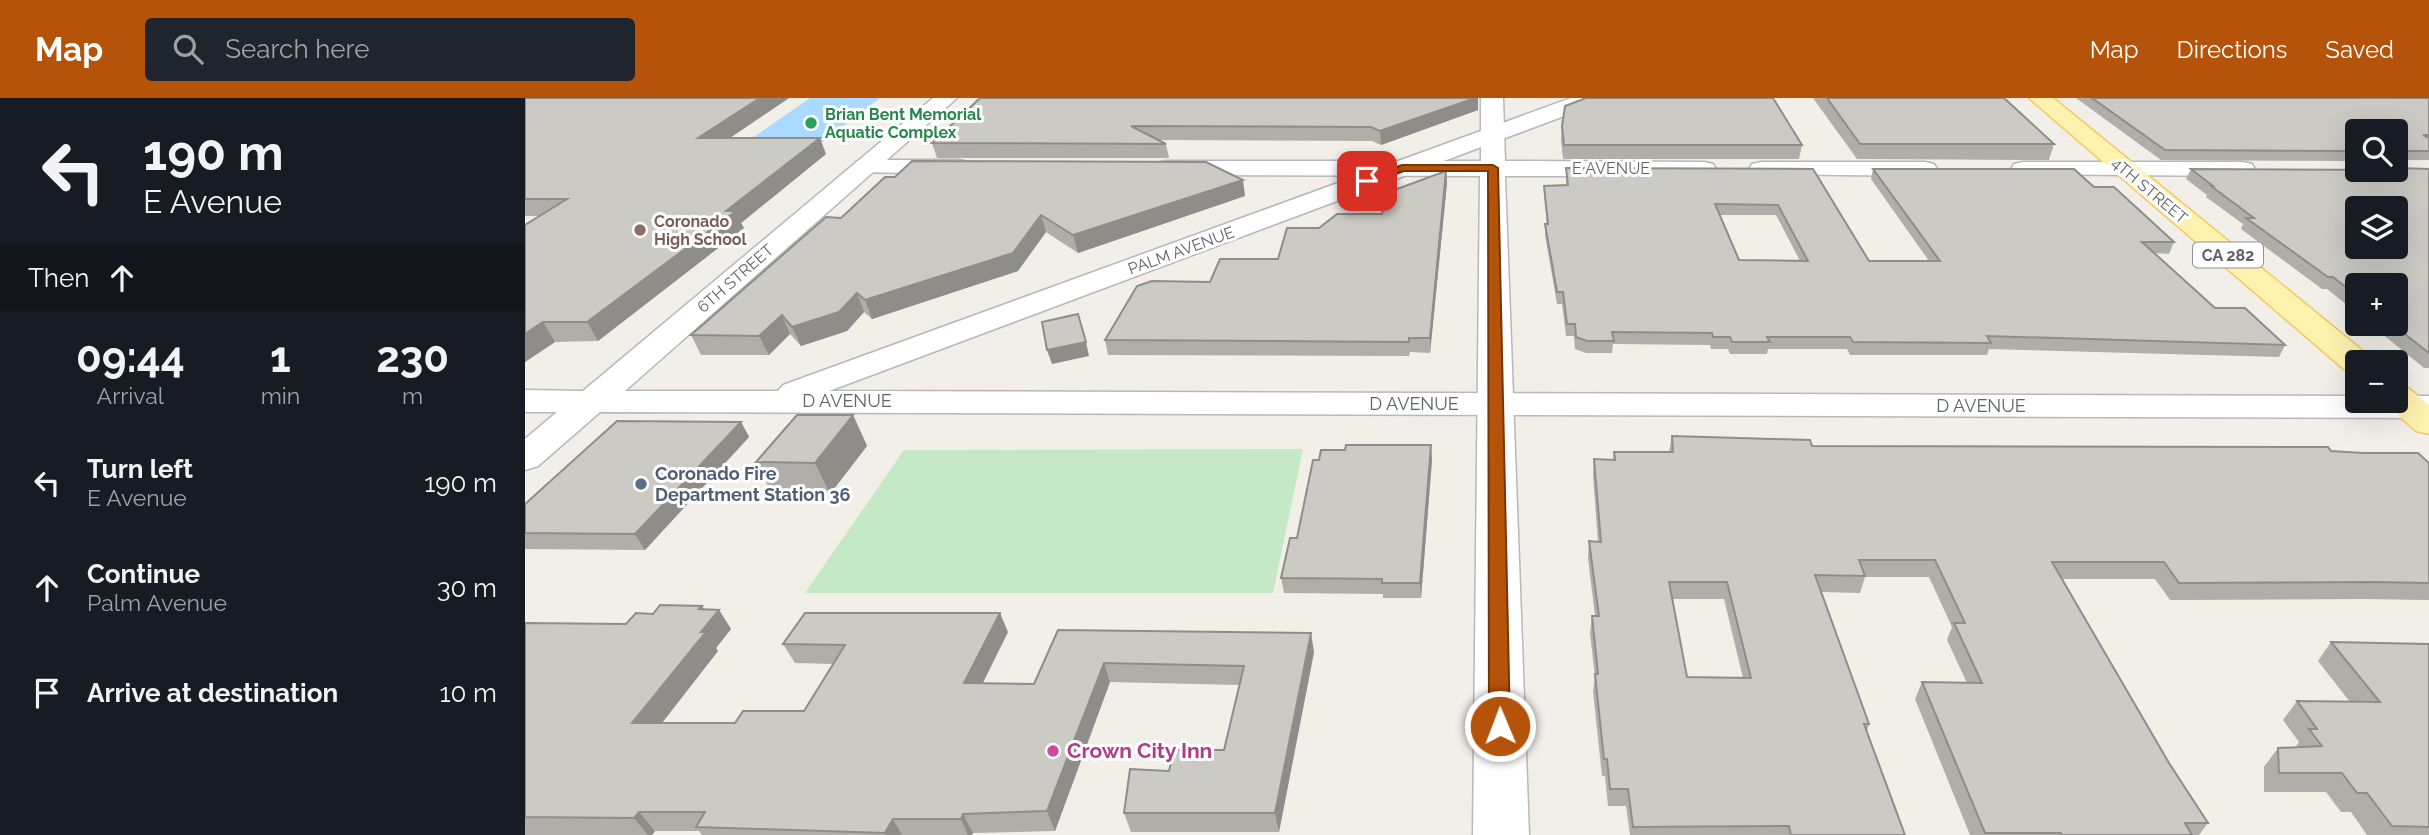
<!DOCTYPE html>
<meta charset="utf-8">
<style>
:root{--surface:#171b24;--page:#20242c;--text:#f1f3f6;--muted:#9ea1a6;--accent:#b45309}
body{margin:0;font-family:Raleway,sans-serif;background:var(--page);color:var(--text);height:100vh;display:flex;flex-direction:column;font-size:26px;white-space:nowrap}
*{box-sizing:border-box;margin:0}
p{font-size:23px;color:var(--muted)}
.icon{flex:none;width:38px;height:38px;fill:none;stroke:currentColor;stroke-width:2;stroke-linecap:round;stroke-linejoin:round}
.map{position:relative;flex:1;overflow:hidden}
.sheet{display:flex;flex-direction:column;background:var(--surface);width:525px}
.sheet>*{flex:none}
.top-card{background:#171b24;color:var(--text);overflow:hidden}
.buttons{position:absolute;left:1820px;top:21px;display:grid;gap:14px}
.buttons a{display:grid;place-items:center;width:63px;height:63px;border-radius:7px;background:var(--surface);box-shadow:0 7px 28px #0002;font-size:35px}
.pin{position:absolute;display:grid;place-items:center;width:60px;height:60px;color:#fff;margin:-30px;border-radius:14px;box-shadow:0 4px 10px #0006}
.me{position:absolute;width:77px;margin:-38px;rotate:359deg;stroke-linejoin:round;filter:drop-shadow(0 0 5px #0008)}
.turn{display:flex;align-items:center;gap:24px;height:147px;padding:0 28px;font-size:32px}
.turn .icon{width:91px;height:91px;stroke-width:2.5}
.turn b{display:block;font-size:49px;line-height:60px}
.then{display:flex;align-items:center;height:66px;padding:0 28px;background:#0003;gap:14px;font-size:26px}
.eta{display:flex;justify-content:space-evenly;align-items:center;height:119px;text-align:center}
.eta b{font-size:42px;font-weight:700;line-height:49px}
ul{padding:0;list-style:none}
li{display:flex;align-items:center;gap:21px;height:105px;padding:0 28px}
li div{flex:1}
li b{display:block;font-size:26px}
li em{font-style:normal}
header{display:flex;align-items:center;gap:42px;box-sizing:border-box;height:98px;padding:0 35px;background:var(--accent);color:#fff}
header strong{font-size:33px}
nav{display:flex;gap:38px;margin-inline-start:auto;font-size:24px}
.search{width:490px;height:63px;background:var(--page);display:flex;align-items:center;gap:18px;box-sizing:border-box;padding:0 24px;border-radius:7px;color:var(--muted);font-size:26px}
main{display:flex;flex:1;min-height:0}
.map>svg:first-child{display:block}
.green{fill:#c5e8c5}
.water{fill:#aadaff}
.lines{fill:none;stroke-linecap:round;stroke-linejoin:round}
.minor-casing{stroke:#b5b8bc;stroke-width:3}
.tertiary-casing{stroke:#b5b8bc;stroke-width:3}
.primary-casing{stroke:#f2c960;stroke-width:3}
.minor{fill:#fff;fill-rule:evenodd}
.tertiary{fill:#fff;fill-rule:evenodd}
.primary{fill:#fff2af;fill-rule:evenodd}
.wall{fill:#afaea9;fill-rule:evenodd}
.shaded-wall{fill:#8f8d8a}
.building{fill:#cccac5;stroke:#8f8d8a;stroke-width:2;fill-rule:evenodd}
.route{fill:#b45309;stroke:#753606;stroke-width:2}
.leisure-dot{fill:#2e9e5b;stroke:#fff;stroke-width:2.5}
.education-dot{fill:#8d6e63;stroke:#fff;stroke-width:2.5}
.service-dot{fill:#5c6f8a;stroke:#fff;stroke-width:2.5}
.hotel-dot{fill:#d1479c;stroke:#fff;stroke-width:2.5}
.labels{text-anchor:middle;stroke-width:6;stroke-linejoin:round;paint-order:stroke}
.far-leisure-label{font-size:16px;font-weight:bold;fill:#27864d;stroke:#fff;text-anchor:start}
.far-street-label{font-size:16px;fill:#5f6368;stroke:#fff}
.far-education-label{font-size:16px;font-weight:bold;fill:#785e54;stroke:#fff;text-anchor:start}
.shield{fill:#fff;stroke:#8f9295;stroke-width:2}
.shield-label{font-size:16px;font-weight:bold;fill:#5f6368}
.street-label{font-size:18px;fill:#5f6368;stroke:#fff}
.service-label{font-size:18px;font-weight:bold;fill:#4e5e75;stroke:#fff;text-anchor:start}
.near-hotel-label{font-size:21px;font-weight:bold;fill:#b23c85;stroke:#fff;text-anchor:start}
</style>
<header>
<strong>Map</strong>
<div class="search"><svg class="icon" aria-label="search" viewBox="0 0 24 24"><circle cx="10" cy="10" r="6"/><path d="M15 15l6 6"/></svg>Search here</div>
<nav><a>Map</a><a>Directions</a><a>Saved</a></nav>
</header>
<main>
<section class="sheet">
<div class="top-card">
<div class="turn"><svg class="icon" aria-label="left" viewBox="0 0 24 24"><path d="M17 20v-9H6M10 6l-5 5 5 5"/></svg><div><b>190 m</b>E Avenue</div></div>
<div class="then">Then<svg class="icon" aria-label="ahead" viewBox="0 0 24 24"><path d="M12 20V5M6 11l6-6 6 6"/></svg></div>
</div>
<div class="eta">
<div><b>09:44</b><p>Arrival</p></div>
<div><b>1</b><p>min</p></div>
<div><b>230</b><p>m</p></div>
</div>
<ul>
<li><svg class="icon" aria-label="left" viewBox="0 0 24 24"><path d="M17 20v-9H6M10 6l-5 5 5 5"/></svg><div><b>Turn left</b><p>E Avenue</p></div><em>190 m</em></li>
<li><svg class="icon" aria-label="ahead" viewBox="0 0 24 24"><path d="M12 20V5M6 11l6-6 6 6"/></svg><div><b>Continue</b><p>Palm Avenue</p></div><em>30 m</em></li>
<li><svg class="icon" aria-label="arrive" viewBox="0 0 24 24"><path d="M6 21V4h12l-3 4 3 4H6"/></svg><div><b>Arrive at destination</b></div><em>10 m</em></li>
</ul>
</section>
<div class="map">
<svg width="1904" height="737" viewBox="0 0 1904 737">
<rect width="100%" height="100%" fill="#f1efe8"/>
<polygon class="green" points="778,351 748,495 280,495 379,352"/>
<polygon class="water" points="285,0 355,0 290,50 213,50"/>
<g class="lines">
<g class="minor-casing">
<g id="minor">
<polygon points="956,0 978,0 980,63 1179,64 1188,66 1191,71 1188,76 1179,78 980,78 1004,737 948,737 955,78 641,77 632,75 629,70 632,65 641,63 956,63"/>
<polygon points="340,62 434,62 443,64 446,69 443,74 434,76 331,74 328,69 331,64"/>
<polygon points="1236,64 1400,64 1409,66 1412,71 1409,76 1400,78 1227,76 1224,71 1227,66"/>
<polygon points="1498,64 1718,64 1727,66 1730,71 1727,76 1718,78 1489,76 1486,71 1489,66"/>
</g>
</g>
<g class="tertiary-casing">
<polygon id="tertiary" points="408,0 432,0 100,293 253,293 258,287 1046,0 1077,0 1074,5 304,293 1832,298 1832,303 1871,303 1871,298 1904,298 1904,320 75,314 13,368 0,372 0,341 32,314 0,314 0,292 58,293"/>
</g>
<g class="primary-casing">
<g id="primary">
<polygon points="1504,0 1528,0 1844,258 1848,264 1832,264 1832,275 1820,272"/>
<polygon points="1871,287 1883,290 1904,307 1904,336 1891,333 1857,303 1871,303"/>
</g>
</g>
<use href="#minor" class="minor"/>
<use href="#tertiary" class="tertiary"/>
<use href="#primary" class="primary"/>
</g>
<g class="wall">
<polygon points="0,0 264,0 205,40 301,56 216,125 219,130 73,243 30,244 0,264 14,118 0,118"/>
<polygon points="455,0 953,0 953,12 856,47 847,43 634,42 641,46 644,60 412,60 407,45"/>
<polygon points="1288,0 1480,0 1529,46 1524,62 1332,61"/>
<polygon points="1551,0 1904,0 1904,62 1872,62 1871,65 1871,33 1832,33 1832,63 1636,62"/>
<polygon points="1037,28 1277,47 1274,61 1038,61 1036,42"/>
<path d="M1041,70L1288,71L1344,163H1404L1346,81L1348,71L1569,89L1649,144L1644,156L1629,155L1690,210L1760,247L1754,259L1464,251L1462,257H1325L1322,251H1243L1242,256H1205L1203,251H1186L1185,247L1088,246L1087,255H1061L1050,251L1049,238H1041L1037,206H1032L1020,137V126H1022L1019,98V88L1041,87ZM1195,117H1251L1275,163L1214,162Z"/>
<polygon points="1666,71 1904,71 1904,270 1899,270 1845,226 1871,226 1832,187 1832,215 1802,191 1797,191 1716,131 1718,126 1681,99 1682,97 1661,81"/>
<polygon points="921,73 922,85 905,255 885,254 884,258 583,257 580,242 685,184 753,161 794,130 857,116"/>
<polygon points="720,98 553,155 521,134 493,173 347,221 339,214 322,233 276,248 265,236 244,257 176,257 166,237 316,120"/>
<polygon points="328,317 342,348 305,396 247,396 231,364"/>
<polygon points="216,324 224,339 120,452 0,451 0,406"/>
<path d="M1147,338L1287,348L1806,353L1904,365V502L1836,501L1645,502L1630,481H1537L1644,665L1683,725L1674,737H1445L1390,601L1397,584L1442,585L1422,542L1427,529L1404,479H1340L1335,495L1296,494L1344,626L1342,633L1380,737H1105L1101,708H1083L1080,678H1077L1068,593L1070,579L1065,535L1067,518H1070L1063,460L1064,443L1073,444L1068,377L1069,361L1088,362L1089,354H1144ZM1148,501H1199L1218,580L1162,579Z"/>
<polygon points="907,362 896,500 858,500 858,496 759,495 756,480 772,440"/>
<polygon points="179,511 194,512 206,531 191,550 193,553 137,625 210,625 279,613 308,566 270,565 258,546 483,534 457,585 509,586 533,532 789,554 754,734 606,734 599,715 644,673 699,652 714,587 585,584 530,733 448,735 447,737 177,737 174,733 130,733 127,737 0,737 0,525 101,526 128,516"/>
<polygon points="1806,544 1904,546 1904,737 1842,737 1826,714 1816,714 1801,694 1739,694 1739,669 1753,650 1770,650 1774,644 1758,622 1772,603 1825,604 1793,563"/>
</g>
<g class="shaded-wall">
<polygon points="235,0 264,0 181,56 173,40"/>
<polygon points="950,0 953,0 953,12 856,47 855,33"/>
<polygon points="295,40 301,56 216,125 219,130 73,243 62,224 201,113"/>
<polygon points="921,73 922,85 905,255 905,240"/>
<polygon points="718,82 720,98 553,155 548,137"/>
<polygon points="516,117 521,134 493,173 347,221 340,202"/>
<polygon points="332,195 339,214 322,233 276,248 267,229"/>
<polygon points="257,217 265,236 244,257 234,238"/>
<polygon points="18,224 30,244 0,264 0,236"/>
<polygon points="561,244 564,258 527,266 522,252"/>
<polygon points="328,317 342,348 305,396 290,365"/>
<polygon points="216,324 224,339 120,452 110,436"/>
<polygon points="906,347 907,362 896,500 895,485"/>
<polygon points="177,508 186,522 194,512 206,531 191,550 193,553 122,644 107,625 176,534 174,511"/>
<polygon points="475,515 483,534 448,605 439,585"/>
<polygon points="786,535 789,554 754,734 750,715"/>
<polygon points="579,565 585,584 530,733 522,713"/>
<polygon points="114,714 130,733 127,737 123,737 109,720"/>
<polygon points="438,716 448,735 447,737 443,737 436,721"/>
<polygon points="368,721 377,737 361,737 360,735"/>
</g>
<g class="building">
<polygon points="0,0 235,0 173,40 295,40 201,113 211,113 62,224 18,224 0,236 0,127 42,101 0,101"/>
<polygon points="455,0 950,0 855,33 846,29 606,28 641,46 407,45"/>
<polygon points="1061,0 1248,0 1277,47 1039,47 1037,28 1040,8"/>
<polygon points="1302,0 1479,0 1529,46 1335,46"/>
<polygon points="1567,0 1904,0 1904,37 1898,37 1904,40 1904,53 1876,53 1874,59 1871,60 1871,33 1832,33 1832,53 1640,52"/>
<polygon points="387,63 681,64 718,82 548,137 516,117 488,155 340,202 332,195 314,214 267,229 257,217 234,238 166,237 301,119 316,120 360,79 370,79"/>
<path d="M1041,70L1288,71L1344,163H1415L1348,71H1549L1569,89H1589L1649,144H1617L1690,210H1720L1760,247L1462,238L1466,245L1328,244L1325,239H1242L1245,244H1207L1205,239H1188L1187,235L1087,234L1089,243H1062L1051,239L1050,226H1042L1038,194H1032L1020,126H1023L1019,88L1043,87ZM1190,106L1253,107L1283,163L1214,162Z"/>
<path d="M1871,70L1904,71V255L1867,226H1871V187H1832V198L1808,179H1803L1721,120H1729L1686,88H1688L1666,71L1871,72ZM1832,110H1871V149H1832Z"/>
<polygon points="921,73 905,240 884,240 884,244 580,242 612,188 627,183 685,184 695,161 753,161 762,130 794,130 812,116 857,116 861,95"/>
<polygon points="553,216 561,244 522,252 517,224"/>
<polygon points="272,317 328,317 290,365 231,364"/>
<polygon points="92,323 216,324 110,436 0,435 0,406"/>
<path d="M1147,338L1285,342L1287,348L1803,349L1806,353L1838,355H1893L1904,365V485L1848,484L1654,485L1639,464H1527L1644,665L1683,725H1660L1667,737H1537L1536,735H1460L1397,584L1457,585L1429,525H1440L1410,462H1334L1340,478L1290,477L1344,626H1339L1380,737H1266L1264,728L1108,729L1103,691H1085L1082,661H1079L1070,576H1073L1067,518H1074L1064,443L1076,444L1069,361L1090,362L1089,354H1148ZM1144,484H1202L1226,580L1162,579Z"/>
<polygon points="821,347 906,347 895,485 857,485 857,481 756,480 765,440 772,440 788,362 794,362 796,352 820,352"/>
<polygon points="135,507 177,508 174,511 194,512 176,534 181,534 107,625 210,625 218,613 279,613 320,547 258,546 280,515 475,515 439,585 509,586 533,532 786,535 750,715 599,715 605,671 644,673 649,652 699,652 719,568 579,565 522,713 438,716 436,721 368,721 360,735 171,729 180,714 114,714 109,720 0,719 0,525 101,526 111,515 128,516"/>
<polygon points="1806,544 1904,546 1904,729 1867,728 1842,695 1832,695 1817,675 1754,675 1753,650 1797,648 1784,631 1792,631 1772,603 1855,604"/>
</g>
<polygon class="route" points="968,67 973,70 985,628 982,634 975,636 967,634 964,628 963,73 879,73 842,86 836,83 877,67"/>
<circle class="leisure-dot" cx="286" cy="25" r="7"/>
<circle class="education-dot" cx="115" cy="132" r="7"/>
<circle class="service-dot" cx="116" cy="386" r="7"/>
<circle class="hotel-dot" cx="528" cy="653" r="7"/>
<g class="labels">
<g class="far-leisure-label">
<text x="300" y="22">Brian Bent Memorial<tspan x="300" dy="18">Aquatic Complex</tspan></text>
</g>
<g class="far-street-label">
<text x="1086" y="76">E AVENUE</text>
<text transform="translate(1625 92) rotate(40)" y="6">4TH STREET</text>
<text transform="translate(656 152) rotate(-20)" y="6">PALM AVENUE</text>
<text transform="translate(210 180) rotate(-41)" y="6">6TH STREET</text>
</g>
<g class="far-education-label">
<text x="129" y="129">Coronado<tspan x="129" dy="18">High School</tspan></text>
</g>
<rect class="shield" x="1668" y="144.5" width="70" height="25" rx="5"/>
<g class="shield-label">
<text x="1703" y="163">CA 282</text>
</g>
<g class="street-label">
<text x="322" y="309">D AVENUE</text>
<text x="889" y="312">D AVENUE</text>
<text x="1456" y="314">D AVENUE</text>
</g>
<g class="service-label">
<text x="130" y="382">Coronado Fire<tspan x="130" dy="21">Department Station 36</tspan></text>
</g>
<g class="near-hotel-label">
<text x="542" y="660">Crown City Inn</text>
</g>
</g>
</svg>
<div class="buttons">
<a><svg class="icon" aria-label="search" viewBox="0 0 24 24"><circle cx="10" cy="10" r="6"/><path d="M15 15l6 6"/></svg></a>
<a><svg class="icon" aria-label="layers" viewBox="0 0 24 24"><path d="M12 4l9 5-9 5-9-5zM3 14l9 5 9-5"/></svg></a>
<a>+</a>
<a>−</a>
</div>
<div class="pin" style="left:842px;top:83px;background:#d93025"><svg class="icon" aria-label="arrive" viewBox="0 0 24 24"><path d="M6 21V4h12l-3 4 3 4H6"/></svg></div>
<svg class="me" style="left:975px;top:628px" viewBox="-20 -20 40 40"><circle r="17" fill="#b45309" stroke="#fff" stroke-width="3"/><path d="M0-11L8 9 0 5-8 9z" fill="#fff"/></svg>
</div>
</main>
